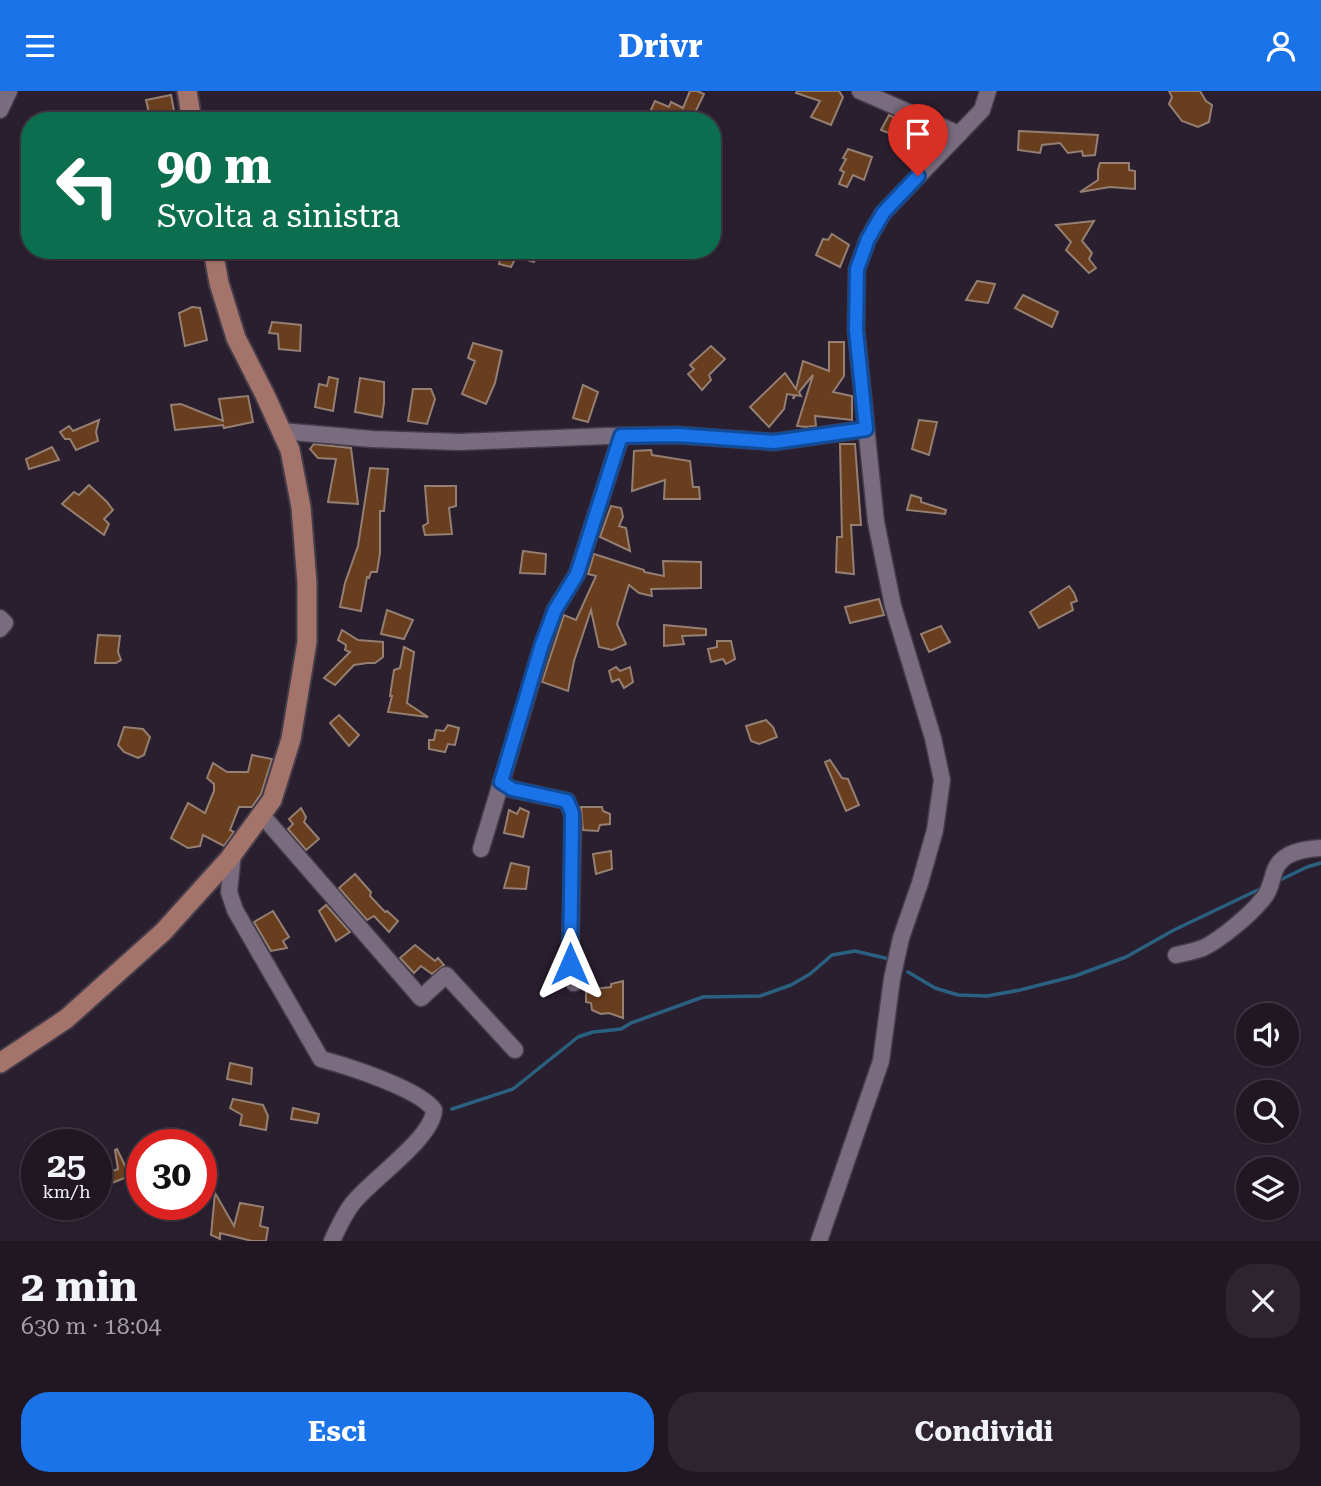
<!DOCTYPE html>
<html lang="it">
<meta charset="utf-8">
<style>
:root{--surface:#201723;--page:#2d2430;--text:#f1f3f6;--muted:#a29fa6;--line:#3d3641;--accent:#1a73e8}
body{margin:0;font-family:"Roboto Serif",serif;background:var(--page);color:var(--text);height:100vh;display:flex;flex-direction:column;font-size:26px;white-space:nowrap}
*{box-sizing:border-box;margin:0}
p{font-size:23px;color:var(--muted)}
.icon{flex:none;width:38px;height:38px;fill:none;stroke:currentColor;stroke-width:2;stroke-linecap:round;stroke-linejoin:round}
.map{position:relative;height:1150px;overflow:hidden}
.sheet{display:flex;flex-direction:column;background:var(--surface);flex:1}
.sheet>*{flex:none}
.guide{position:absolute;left:21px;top:21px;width:700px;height:147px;border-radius:28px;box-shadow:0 2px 5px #0004,0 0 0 2px var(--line);background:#0b6e4f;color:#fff;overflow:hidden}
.buttons{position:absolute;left:1236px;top:912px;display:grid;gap:14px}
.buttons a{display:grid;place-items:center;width:63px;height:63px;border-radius:50%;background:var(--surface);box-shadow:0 2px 5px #0004,0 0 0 2px var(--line);font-size:35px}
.speed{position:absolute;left:21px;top:1038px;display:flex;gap:14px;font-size:35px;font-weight:700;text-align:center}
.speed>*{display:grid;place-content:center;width:91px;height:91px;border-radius:50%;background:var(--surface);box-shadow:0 2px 5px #0004,0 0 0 2px var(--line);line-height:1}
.speed small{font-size:18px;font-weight:400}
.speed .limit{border:10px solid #d22;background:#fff;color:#111}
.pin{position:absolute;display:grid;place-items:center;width:60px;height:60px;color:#fff;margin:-72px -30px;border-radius:50% 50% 50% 0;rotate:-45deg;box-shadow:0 0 7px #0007}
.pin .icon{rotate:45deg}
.me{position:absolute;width:77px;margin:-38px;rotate:0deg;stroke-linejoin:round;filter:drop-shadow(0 0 5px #0008)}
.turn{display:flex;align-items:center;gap:24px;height:147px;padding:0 21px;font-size:32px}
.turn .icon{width:91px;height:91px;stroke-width:2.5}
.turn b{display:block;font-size:49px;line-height:60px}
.round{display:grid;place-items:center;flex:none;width:74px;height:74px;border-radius:28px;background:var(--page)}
.overview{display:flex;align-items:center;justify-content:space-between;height:119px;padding:0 21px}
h1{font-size:42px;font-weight:700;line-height:52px}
.cta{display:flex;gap:14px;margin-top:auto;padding:14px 21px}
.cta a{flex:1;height:80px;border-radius:28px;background:var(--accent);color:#fff;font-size:28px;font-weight:700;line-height:80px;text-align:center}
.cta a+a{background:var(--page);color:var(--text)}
header{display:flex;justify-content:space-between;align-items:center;height:91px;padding:0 21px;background:var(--accent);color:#fff;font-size:32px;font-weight:700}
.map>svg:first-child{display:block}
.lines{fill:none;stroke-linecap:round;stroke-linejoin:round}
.stream{stroke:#2b6180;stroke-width:3.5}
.building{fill:#693e1e;stroke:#947f72;stroke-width:2}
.minor-casing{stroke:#453c4a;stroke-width:19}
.major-casing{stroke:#453c4a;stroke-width:23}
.minor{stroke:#796c7f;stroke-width:16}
.major{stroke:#a4746b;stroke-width:19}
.route-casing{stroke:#114b97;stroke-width:18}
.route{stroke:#1a73e8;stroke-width:12}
</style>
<header><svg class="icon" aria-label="menu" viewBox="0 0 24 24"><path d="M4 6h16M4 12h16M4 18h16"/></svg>Drivr<svg class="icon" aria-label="person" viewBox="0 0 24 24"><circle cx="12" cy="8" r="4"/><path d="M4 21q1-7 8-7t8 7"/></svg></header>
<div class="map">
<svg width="1321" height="1150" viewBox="0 0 1321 1150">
<rect width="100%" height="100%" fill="#2a1f2f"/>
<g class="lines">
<g class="stream">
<polyline points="1278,790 1307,776 1321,772"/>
<polyline points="908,881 935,897 958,904 987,905 1020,899 1075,885 1126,866 1174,839 1262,797"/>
<polyline points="452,1018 513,998 578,946 593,941 621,938 631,932 703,906 760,905 791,894 810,883 832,864 855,860 885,867 890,870"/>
</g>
</g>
<g class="building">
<polygon points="690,0 697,0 704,3 691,30 653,30 649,23 655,10 669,16 671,11 683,17"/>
<polygon points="797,0 839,0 843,6 831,34 811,26 820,10 796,2"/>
<polygon points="1169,0 1200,0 1206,10 1212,14 1209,31 1198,36 1182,30 1169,13 1172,6"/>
<polygon points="171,4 176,30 163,30 162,27 151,30 146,9"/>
<polygon points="889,24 919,38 912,51 881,39"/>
<polygon points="1019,40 1098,44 1095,64 1083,65 1082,60 1068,62 1060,52 1042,54 1040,62 1018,59"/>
<polygon points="848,58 872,66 864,89 853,84 847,96 839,93 844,81 840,79 846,68 843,67"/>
<polygon points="1100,72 1129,72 1129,79 1135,80 1135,98 1110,96 1080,101 1098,89 1098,79"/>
<polygon points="1094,130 1082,150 1092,162 1089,168 1096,177 1089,182 1066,159 1071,151 1056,134"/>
<polygon points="832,143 849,154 840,176 816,164 823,148 828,149"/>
<polygon points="502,159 539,159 534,171 516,166 511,176 499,173"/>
<polygon points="977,190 995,193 988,212 966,209"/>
<polygon points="1023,204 1058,221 1052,236 1015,217"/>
<polygon points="192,216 200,217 207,249 185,255 179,222"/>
<polygon points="272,231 301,234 300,260 279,258 278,243 269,242"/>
<polygon points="829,251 844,251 844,285 833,301 852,305 852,329 815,325 816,335 806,336 797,335 813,284 799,301 801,305 796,304 793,308 794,304 787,303 784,318 769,336 750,316 785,282 796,298 803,270 829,280"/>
<polygon points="473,252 502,260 495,292 486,313 462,303 475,270 468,267"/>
<polygon points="711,255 725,268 709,284 711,289 702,299 688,283 694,278 690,274"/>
<polygon points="329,286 338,288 333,320 315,316 319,293 327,295"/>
<polygon points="360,287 384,291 384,312 382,326 355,321"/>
<polygon points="583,294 598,301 588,331 573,327"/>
<polygon points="413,298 431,298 435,308 427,333 408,330"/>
<polygon points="248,305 253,331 224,337 223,334 175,339 171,314 181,313 223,330 219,308"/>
<polygon points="99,329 96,341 98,350 76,359 70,348 65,348 60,341 69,335 73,340"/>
<polygon points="919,329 937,331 929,364 912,358"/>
<polygon points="314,353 351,357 358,413 328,411 336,368 318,367 310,358"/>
<polygon points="840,353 855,353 861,434 851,434 854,483 836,481 837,446 842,446"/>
<polygon points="52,356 59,369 29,378 26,368"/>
<polygon points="651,359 652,364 690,370 693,396 699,396 700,408 664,408 665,389 632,400 634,360"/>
<polygon points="370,377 388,378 384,420 380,420 380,462 377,481 371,481 369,487 367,486 361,520 340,516 345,492 358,455"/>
<polygon points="89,394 107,411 113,419 104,428 109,433 104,444 62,413 74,401 79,404"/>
<polygon points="425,395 456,395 456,415 449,417 452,443 425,444 423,435 428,432"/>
<polygon points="911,404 921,407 921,411 946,419 945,423 907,419"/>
<polygon points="611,415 621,417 623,426 619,435 626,437 630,460 600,446"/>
<polygon points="523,460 546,463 545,483 520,482"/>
<polygon points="594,463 644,479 644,481 664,485 663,470 701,471 701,497 651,498 652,505 639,502 629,494 617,533 626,553 612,559 599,556 591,519 574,570 568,600 542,591 564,524 576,529 596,485 588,483"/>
<polygon points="1069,495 1074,502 1077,510 1071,512 1073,519 1039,537 1030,521"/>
<polygon points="879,508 884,524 850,532 845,516"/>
<polygon points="387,519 413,529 404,548 381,543"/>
<polygon points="664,534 706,538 706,544 682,545 684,553 664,555"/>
<polygon points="941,535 950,551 929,561 921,543"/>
<polygon points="342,539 358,549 383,551 383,566 375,572 367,572 354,574 335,594 324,587 350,561 345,559 346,554 338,549"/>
<polygon points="98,544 120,545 118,561 121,569 116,572 95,572"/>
<polygon points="717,550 731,550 735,568 726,573 723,568 711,571 708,558 717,556"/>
<polygon points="404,556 414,561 407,612 428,626 388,621 392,605 390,605 394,579 400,577"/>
<polygon points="616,576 620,580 630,576 633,591 624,597 619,588 612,591 609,580"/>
<polygon points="339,624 359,644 349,655 330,632"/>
<polygon points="766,629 773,636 777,646 759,653 751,650 746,635"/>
<polygon points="448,634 459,637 455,654 448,653 445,661 429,658 429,649 434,649 436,639 444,640"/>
<polygon points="124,636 143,638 150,646 144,664 138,667 124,661 118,654"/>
<polygon points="252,664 272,668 261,703 252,716 239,716 230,739 234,741 224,755 203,744 200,755 188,757 171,747 188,712 205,722 214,700 214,693 207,687 213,672 227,681 248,681"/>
<polygon points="830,669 842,687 848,688 859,714 846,720 825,671"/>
<polygon points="581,716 602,716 603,720 610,723 610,733 600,734 598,740 583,739"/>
<polygon points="301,717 306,726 304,731 319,748 306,759 288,738 293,733 289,728"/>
<polygon points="520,717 529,721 523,746 504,742 509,719 517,723"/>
<polygon points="611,760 612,778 596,783 593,763"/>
<polygon points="511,772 529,776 526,798 504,797"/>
<polygon points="355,783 371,801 370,805 385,821 387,820 398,830 389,841 374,825 367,829 339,797"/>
<polygon points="326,814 350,841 336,850 319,820"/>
<polygon points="273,820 289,846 283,850 287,857 271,860 254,831"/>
<polygon points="415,854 435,870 438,867 444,874 432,883 421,875 414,882 400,867"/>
<polygon points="623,890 623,927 609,922 601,923 592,919 591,912 586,911 586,899 611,896 611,893"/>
<polygon points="230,972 252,977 251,993 227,988"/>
<polygon points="233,1008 263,1014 268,1025 266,1039 240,1034 242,1024 230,1017"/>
<polygon points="293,1017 319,1023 317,1032 291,1028"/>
<polygon points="117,1058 130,1085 96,1098 96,1086 118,1078 115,1059"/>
<polygon points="215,1102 234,1135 240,1112 263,1116 260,1135 268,1137 266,1150 252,1150 220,1142 220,1148 211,1144"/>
</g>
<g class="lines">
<g class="minor-casing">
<g id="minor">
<polyline points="860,0 959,43"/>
<polyline points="0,19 9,0"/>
<polyline points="281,340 372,348 459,351 607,345 677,344 774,351 866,338"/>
<polyline points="0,527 5,532 0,538"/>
<polyline points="501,691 511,698 567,710 572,722 573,732 570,873 574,892"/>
<polyline points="261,723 421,907 446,884 515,959"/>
<polyline points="481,758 543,553 555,519 577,483 621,345"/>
<path d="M233,762L229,801L235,819L321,968C347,975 420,998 434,1019C433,1047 371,1089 353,1112C344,1123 338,1137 332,1150"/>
<path d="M1176,864C1185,862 1195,860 1203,857C1220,849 1250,824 1262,809C1270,801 1271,790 1275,779C1282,761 1304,758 1321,757"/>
<polyline points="819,1150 881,970 892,888 901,847 920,792 935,739 942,689 933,647 893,515 876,431 856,239 857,178 868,148 883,122 982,19 988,0"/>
</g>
</g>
<g class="major-casing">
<g id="major">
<polyline points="187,0 192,30"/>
<polyline points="0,972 66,928 163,841 229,768 272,709 291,648 307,551 307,492 301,416 290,359 265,304 236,247 219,192 213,159"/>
</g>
</g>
<use href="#minor" class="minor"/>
<use href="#major" class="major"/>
</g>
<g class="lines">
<g class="route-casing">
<polyline id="route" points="570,873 572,732 572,722 567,710 512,698 501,691 542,553 555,519 577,483 621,345 677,344 774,351 866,338 856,239 857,178 868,148 883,122 918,85"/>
</g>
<use href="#route" class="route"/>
</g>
</svg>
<div class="buttons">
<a><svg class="icon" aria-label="sound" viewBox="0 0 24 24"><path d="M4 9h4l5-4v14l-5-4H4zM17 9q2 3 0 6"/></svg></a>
<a><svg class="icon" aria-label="search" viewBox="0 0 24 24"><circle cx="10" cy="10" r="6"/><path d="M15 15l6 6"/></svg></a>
<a><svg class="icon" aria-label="layers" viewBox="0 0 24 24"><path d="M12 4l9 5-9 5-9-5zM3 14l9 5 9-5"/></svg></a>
</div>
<div class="speed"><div>25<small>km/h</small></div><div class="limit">30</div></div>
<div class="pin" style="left:918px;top:85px;background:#d93025"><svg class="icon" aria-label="arrive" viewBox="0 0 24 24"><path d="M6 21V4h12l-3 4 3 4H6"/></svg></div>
<svg class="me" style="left:570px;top:873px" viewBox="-20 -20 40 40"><path d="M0-17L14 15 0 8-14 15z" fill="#1a73e8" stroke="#fff" stroke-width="4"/></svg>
<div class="guide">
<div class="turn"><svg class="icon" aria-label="left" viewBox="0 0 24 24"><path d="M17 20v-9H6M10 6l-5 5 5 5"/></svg><div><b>90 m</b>Svolta a sinistra</div></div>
</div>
</div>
<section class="sheet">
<div class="overview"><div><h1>2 min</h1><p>630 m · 18:04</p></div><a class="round"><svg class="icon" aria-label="close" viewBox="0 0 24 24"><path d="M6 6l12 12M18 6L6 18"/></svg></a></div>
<div class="cta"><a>Esci</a><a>Condividi</a></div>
</section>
